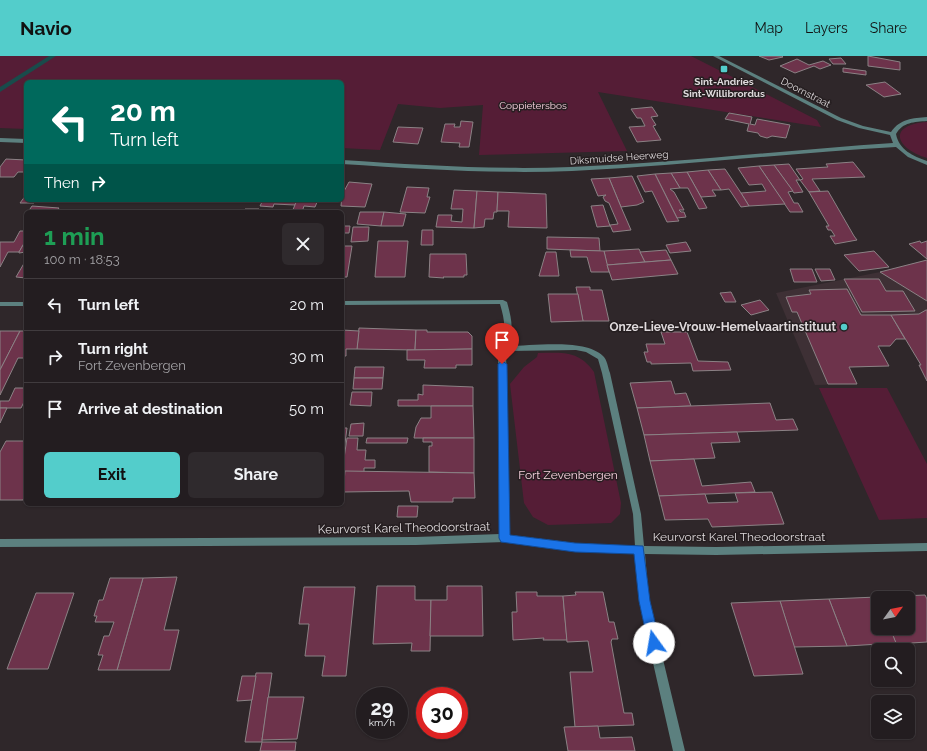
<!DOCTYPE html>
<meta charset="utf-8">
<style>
:root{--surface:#231d20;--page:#2f2a2d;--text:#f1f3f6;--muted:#a3a2a5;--line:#403b3e;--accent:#53cdcb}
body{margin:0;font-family:Raleway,sans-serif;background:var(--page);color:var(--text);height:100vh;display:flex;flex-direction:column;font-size:15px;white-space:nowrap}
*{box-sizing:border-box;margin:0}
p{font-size:13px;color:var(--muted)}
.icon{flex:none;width:22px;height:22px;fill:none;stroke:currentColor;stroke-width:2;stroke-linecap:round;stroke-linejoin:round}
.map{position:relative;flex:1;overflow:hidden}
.drawer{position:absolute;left:24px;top:154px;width:320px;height:296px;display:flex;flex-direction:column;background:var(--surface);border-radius:6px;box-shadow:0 1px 3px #0004,0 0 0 1px var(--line)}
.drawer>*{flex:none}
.top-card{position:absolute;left:24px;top:24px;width:320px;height:122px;border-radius:6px;box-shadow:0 1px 3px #0004,0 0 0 1px var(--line);background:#00695c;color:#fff;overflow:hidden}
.needle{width:26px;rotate:57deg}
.controls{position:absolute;left:871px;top:535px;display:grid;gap:8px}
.controls a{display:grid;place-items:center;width:44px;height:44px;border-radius:6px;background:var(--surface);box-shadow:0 1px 3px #0004,0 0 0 1px var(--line);font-size:20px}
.speed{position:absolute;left:356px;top:631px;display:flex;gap:8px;font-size:20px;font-weight:700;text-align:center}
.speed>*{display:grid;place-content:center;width:52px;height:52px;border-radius:50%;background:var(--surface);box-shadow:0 1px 3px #0004,0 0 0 1px var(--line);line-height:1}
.speed small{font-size:10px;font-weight:400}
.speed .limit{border:6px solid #d22;background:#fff;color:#111}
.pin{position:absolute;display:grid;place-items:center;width:34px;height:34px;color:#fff;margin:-41px -17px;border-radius:50% 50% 50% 0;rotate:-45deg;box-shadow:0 0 4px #0007}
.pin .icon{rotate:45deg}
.me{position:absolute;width:44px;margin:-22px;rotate:347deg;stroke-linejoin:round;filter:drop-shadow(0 0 3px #0008)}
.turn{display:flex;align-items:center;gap:14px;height:84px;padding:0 20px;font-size:18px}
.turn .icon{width:52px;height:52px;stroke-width:2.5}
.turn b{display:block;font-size:28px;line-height:34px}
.then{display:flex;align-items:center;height:38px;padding:0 20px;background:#0003;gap:8px;font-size:15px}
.round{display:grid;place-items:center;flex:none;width:42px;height:42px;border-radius:6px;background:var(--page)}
.summary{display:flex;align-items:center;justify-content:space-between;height:68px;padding:0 20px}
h1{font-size:24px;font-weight:700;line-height:30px;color:#1e9e55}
.primary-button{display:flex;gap:8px;margin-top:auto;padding:8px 20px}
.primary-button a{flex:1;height:46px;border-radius:6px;background:var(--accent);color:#111;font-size:16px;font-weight:700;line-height:46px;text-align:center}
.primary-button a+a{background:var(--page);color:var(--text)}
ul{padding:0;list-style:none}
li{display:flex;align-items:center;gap:12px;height:52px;padding:0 20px;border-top:1px solid var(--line)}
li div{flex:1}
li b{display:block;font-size:15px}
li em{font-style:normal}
header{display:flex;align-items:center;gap:24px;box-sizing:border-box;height:56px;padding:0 20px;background:var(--accent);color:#111}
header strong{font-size:19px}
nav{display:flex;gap:22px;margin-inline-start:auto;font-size:14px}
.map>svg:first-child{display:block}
.built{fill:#3e3035}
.green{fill:#551d36}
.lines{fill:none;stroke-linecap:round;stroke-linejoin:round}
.stream{fill:#194b4b;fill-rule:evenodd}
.building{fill:#6d334b;stroke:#8b8285}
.street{fill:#5c807f;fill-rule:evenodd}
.route{fill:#1a73e8;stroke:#114b97}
.poi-dot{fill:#53cdcb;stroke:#251e20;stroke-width:1.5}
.labels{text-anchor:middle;stroke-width:3;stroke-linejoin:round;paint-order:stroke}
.far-poi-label{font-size:10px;font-weight:bold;fill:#dfdadc;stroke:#251e20}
.far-street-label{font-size:10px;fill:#dfdadc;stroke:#251e20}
.far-park-label{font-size:10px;fill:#f8d1de;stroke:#251e20}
.poi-label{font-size:12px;font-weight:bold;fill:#dfdadc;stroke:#251e20;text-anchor:end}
.park-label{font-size:12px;fill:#f8d1de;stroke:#251e20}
.street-label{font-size:12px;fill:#dfdadc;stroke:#251e20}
</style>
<header>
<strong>Navio</strong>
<nav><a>Map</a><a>Layers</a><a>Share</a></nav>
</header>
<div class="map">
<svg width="927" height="695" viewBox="0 0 927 695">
<rect width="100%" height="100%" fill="#2f272a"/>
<polygon class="built" points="927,204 927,254 919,258 891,259 905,283 896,283 890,290 878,290 889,310 849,312 857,328 815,329 776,237 880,216"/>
<g class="green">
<polygon points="0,0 691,0 817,64 821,71 598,36 627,95 479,99 483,49 440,52 398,48 380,94 342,92 342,26 26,26 26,73 0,72"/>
<path d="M927,66V102C896,93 886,69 927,66Z"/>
<path d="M538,297C563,297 578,294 594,316L621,447L620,458L611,467L548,469L533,461L524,447L510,328L524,311L537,301Z"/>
<polygon points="819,332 887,332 927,408 927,462 879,464"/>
</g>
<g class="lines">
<polygon class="stream" points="49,0 56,0 0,36 0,31"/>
</g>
<g class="building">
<polygon points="759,0 782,0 783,1 769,4"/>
<polygon points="868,0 900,6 900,14 868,10"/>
<polygon points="841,2 846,8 833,8 829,3"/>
<polygon points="797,3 809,9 823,5 831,9 820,13 814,10 795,17 780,10"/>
<polygon points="843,12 866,15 866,19 843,16"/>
<polygon points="885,26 901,38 884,41 866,29"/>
<polygon points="652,51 658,60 651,61 656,69 653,70 661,84 637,86 629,71 645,70 641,62 637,62 631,53"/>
<polygon points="729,57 752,61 750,68 755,69 757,63 790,69 786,82 772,80 767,82 760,80 758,77 747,75 749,68 725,63"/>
<polygon points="461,65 473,66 469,91 459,91 460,87 441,86 445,68 455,68 454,71 460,71"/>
<polygon points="398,71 423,72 418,88 393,86"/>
<polygon points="6,103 26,104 26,116 18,116 14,121 0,121 0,111"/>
<polygon points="853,106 865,121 812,123 820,135 809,136 800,124 803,123 796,113 828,111 826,108"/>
<polygon points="789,108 800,124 796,124 803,136 794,137 774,109"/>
<polygon points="774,109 793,135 788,136 794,147 798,147 803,156 790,156 759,110"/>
<polygon points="759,110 785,148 749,150 741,137 766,135 762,128 749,129 738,112"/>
<polygon points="725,113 741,137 749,150 741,151 729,133 721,134 708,114"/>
<polygon points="708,114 721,134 712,134 716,140 701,141 687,116"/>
<polygon points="687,116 701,141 707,152 699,153 688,132 680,132 671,117"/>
<polygon points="671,117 680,132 670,133 674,136 684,154 679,154 681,156 684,156 686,161 677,162 655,118"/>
<polygon points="655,118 677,162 679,165 667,166 652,135 645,136 637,120"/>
<polygon points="632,120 644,146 637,149 621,151 609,122"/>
<polygon points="609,122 621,151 631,174 613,176 610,169 618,168 609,147 605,145 603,141 606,139 598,140 591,123"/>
<polygon points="349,126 372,128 365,151 341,150 342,139"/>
<polygon points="407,131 429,132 427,141 430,141 425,157 400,156"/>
<polygon points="454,134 477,135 474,172 436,171 438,159 452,159 451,165 462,166 463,153 451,153"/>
<polygon points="477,135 498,136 497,156 494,156 493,163 485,163 484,171 474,172"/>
<polygon points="828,135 854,180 857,184 835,188 830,180 835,180 831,174 828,174 826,170 829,170 809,136"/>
<polygon points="498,136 546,138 547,172 508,171 509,155 497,155"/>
<polygon points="26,139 26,144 37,144 34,147 20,147"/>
<polygon points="263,144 297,144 295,149 274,148 273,151 260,150"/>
<polygon points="297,144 318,144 315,151 304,150 302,156 292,156"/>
<polygon points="603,149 610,170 597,171 591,150"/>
<polygon points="32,150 59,152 56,156 28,156"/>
<polygon points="245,153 259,153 257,156 243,156"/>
<polygon points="360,156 384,156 381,170 357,168"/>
<polygon points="384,156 406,158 403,170 381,170"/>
<polygon points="342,170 350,170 349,177 342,177"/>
<polygon points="353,171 369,171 368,185 351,186"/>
<polygon points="422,174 433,174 433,189 421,189"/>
<polygon points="20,175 26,175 26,184 19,196 8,196 0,211 0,186 14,186"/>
<polygon points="547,181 599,182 600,195 547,193"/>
<polygon points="26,184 26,196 19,197 19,196"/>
<polygon points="378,185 408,185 405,221 375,221"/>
<polygon points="920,185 921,187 927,185 927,203 909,188"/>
<polygon points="686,186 691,195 670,197 666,189"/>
<polygon points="342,190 352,190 347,221 342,221"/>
<polygon points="639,193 645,206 607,209 604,195"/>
<polygon points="570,194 604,195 609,216 591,216 587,201 571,201"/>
<polygon points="666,194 671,204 645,206 640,196"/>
<polygon points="874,195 889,211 859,215 844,199"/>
<polygon points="546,196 556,196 559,220 539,220"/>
<polygon points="430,198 466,198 467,219 464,219 464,221 443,221 444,222 429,221"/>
<polygon points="26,204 26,222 16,221"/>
<polygon points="671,204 678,218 612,224 607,209"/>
<polygon points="927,204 927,245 880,216"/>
<polygon points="790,213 812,213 817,226 794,226"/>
<polygon points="815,213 830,213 835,224 821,225"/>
<polygon points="844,223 879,223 886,235 903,235 915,255 862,256"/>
<polygon points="576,231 590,231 590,234 602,234 609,265 583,265"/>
<polygon points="847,233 861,259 891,259 905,283 896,283 890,290 878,290 889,310 849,311 857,328 828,328 797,256 792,256 786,241 811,238 809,234"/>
<polygon points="731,236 736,246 725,246 720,237"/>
<polygon points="548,238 578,238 583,265 551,266"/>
<polygon points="760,244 769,254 751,259 741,249"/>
<polygon points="926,254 927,254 927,325 919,309 921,309 891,259 919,258"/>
<polygon points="359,272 416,274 415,294 357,293"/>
<polygon points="342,274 359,275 357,293 346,293 346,300 342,300"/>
<polygon points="416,274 427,274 427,276 468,276 472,280 472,293 415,294"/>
<polygon points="0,275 20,275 0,314"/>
<polygon points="20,275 26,275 26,302 18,302 0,339 0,314"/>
<polygon points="661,276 687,276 698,305 728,306 731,314 693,315 691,307 651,308 651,306 647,306 644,296 648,296 646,288 665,288"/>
<polygon points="472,293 472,309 456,309 456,312 424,312 425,304 407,304 407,294"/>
<polygon points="355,311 384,311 383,322 354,322"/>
<polygon points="354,322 383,322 382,333 353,333"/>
<polygon points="671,325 675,338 686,337 691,350 637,352 630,327"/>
<polygon points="423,329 473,331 473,350 398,350 398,344 418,344 418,338 423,339"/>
<polygon points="15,332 26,332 26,342 21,352 0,352 0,345 9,345"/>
<polygon points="352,336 372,336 371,350 350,349"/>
<polygon points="770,347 776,364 793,363 798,374 644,379 637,352"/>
<polygon points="431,350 473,350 474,382 414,382 416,371 421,362 431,362"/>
<polygon points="0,352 7,352 0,367"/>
<polygon points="364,367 363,380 349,380 351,368"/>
<polygon points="342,372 347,372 342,410"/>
<polygon points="737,376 740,386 711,387 715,402 650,405 644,379"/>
<polygon points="347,382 358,382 357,394 366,394 365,404 375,404 375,412 364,412 364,416 342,416"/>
<polygon points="367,382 408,382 407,387 366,387"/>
<polygon points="423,382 474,382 474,417 429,416 429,390 432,390 432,386 423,386"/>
<polygon points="6,385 26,385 26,437 23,444 0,444 0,396"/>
<polygon points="694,403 702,430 751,426 755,436 659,440 650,405"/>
<polygon points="345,415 474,417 475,442 453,442 453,446 411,446 409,435 343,436"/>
<polygon points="772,436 784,468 712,471 708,463 665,464 659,440 705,438 708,447 738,446 735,437"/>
<polygon points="398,450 418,450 417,461 397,461"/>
<polygon points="177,521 164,574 179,574 170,614 117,614 143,522"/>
<polygon points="110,522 143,522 117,614 98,614 103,599 98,599 104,580 109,580 114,566 95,566 97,560 94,560 99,544 103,544"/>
<polygon points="377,530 415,530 415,544 431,544 430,595 411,595 412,587 373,588"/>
<polygon points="447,530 482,530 483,580 430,580 431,544 447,544"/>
<polygon points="304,531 355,531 346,620 322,620 325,600 305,600 309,568 299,568"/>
<polygon points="516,536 537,536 537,540 563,540 567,584 543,584 544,582 513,584 512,556 517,556"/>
<polygon points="575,536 603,536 609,566 614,566 618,583 612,583 611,586 624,657 632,657 634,669 575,671 570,616 593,616 588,585 567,586 563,540 576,539"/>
<polygon points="36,537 74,537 48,613 7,613"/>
<polygon points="925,539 927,543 927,586 911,587 913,592 898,593 890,572 908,572 908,542 878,543 877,541"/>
<polygon points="877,541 878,572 890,572 896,587 847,590 829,543"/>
<polygon points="829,543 847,590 794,591 780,545"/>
<polygon points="780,545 803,618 754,620 731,547"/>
<polygon points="256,617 272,617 262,684 262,686 245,686"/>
<polygon points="242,620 256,620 252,644 237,645"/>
<polygon points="268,641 304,641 297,683 262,684"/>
<polygon points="598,670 600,682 632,681 635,695 568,695 564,671"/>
<polygon points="262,686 296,686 295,695 260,695"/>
</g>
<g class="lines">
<g class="street">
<path d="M713,0H719L841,62L863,70L891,76C900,63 913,62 927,61V65C914,66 903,66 896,78C899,94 913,100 927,105V109L908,101L896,91C788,97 680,110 572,115C495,118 419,113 342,108V104C418,109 495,114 571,111C679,107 786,94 893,87L890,79L859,72L837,64Z"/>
<polygon points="0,82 26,83 26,87 0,86"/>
<path d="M503,244L507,246C511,261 515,275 507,290C532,290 585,282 603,300C607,303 608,312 610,317L641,458L644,490L716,491L927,487V495L716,499L645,498L649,545L685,695H673L639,545L636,498L575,495L505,486L416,489L0,491V483L416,481L500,478L498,293C507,277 505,265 500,248L342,249V245ZM576,294L586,296L598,303L602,317L633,458L635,490L575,487L510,479L506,295Z"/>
<rect x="0" y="246" width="26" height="4"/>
</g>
</g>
<polygon class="route" points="502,305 507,308 510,479 575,487 643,490 650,545 660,587 658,591 654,592 650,591 648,587 639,545 634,498 575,496 501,486 499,482 498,308"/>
<g class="poi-dot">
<rect x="720" y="9" width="8" height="8" rx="2"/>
<circle cx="844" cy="271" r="4"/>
</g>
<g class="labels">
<g class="far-poi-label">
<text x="724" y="29">Sint-Andries<tspan x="724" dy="12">Sint-Willibrordus</tspan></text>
</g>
<g class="far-street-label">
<text transform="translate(806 36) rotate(27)" y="4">Doornstraat</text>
<text transform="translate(619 101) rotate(-4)" y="4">Diksmuidse Heerweg</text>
</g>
<g class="far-park-label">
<text x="533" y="53">Coppietersbos</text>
</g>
<g class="poi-label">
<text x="836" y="275">Onze-Lieve-Vrouw-Hemelvaartinstituut</text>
</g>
<g class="park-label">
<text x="568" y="423">Fort Zevenbergen</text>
</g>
<g class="street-label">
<text transform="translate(404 472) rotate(-1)" y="4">Keurvorst Karel Theodoorstraat</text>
<text x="739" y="485">Keurvorst Karel Theodoorstraat</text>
</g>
</g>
</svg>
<div class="controls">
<a><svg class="needle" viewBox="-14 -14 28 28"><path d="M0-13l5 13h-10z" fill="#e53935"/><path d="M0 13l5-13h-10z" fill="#a3a2a5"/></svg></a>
<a><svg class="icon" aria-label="search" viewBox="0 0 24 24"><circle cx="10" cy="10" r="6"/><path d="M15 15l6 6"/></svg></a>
<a><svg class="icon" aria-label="layers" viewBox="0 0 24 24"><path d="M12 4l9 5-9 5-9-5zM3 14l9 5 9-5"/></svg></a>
</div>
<div class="speed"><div>29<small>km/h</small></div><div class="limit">30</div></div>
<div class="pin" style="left:502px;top:308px;background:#d93025"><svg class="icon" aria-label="arrive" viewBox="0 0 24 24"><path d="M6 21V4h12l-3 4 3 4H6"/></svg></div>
<svg class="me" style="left:654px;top:587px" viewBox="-20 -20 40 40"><circle r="19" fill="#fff"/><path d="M0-13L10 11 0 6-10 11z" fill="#1a73e8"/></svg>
<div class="top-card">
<div class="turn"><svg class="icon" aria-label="left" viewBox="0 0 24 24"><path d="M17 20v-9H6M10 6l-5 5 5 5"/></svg><div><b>20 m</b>Turn left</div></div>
<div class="then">Then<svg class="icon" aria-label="right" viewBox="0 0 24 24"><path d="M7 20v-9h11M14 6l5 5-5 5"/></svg></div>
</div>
<section class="drawer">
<div class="summary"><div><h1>1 min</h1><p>100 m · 18:53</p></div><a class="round"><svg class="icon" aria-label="close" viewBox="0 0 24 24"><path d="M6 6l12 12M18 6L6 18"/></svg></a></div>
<ul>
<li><svg class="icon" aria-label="left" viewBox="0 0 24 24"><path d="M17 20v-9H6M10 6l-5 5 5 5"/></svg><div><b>Turn left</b></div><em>20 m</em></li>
<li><svg class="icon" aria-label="right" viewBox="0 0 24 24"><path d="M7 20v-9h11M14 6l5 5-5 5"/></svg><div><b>Turn right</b><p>Fort Zevenbergen</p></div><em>30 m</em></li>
<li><svg class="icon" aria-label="arrive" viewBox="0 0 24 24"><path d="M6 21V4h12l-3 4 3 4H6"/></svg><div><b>Arrive at destination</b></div><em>50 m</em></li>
</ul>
<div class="primary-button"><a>Exit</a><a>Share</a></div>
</section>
</div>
